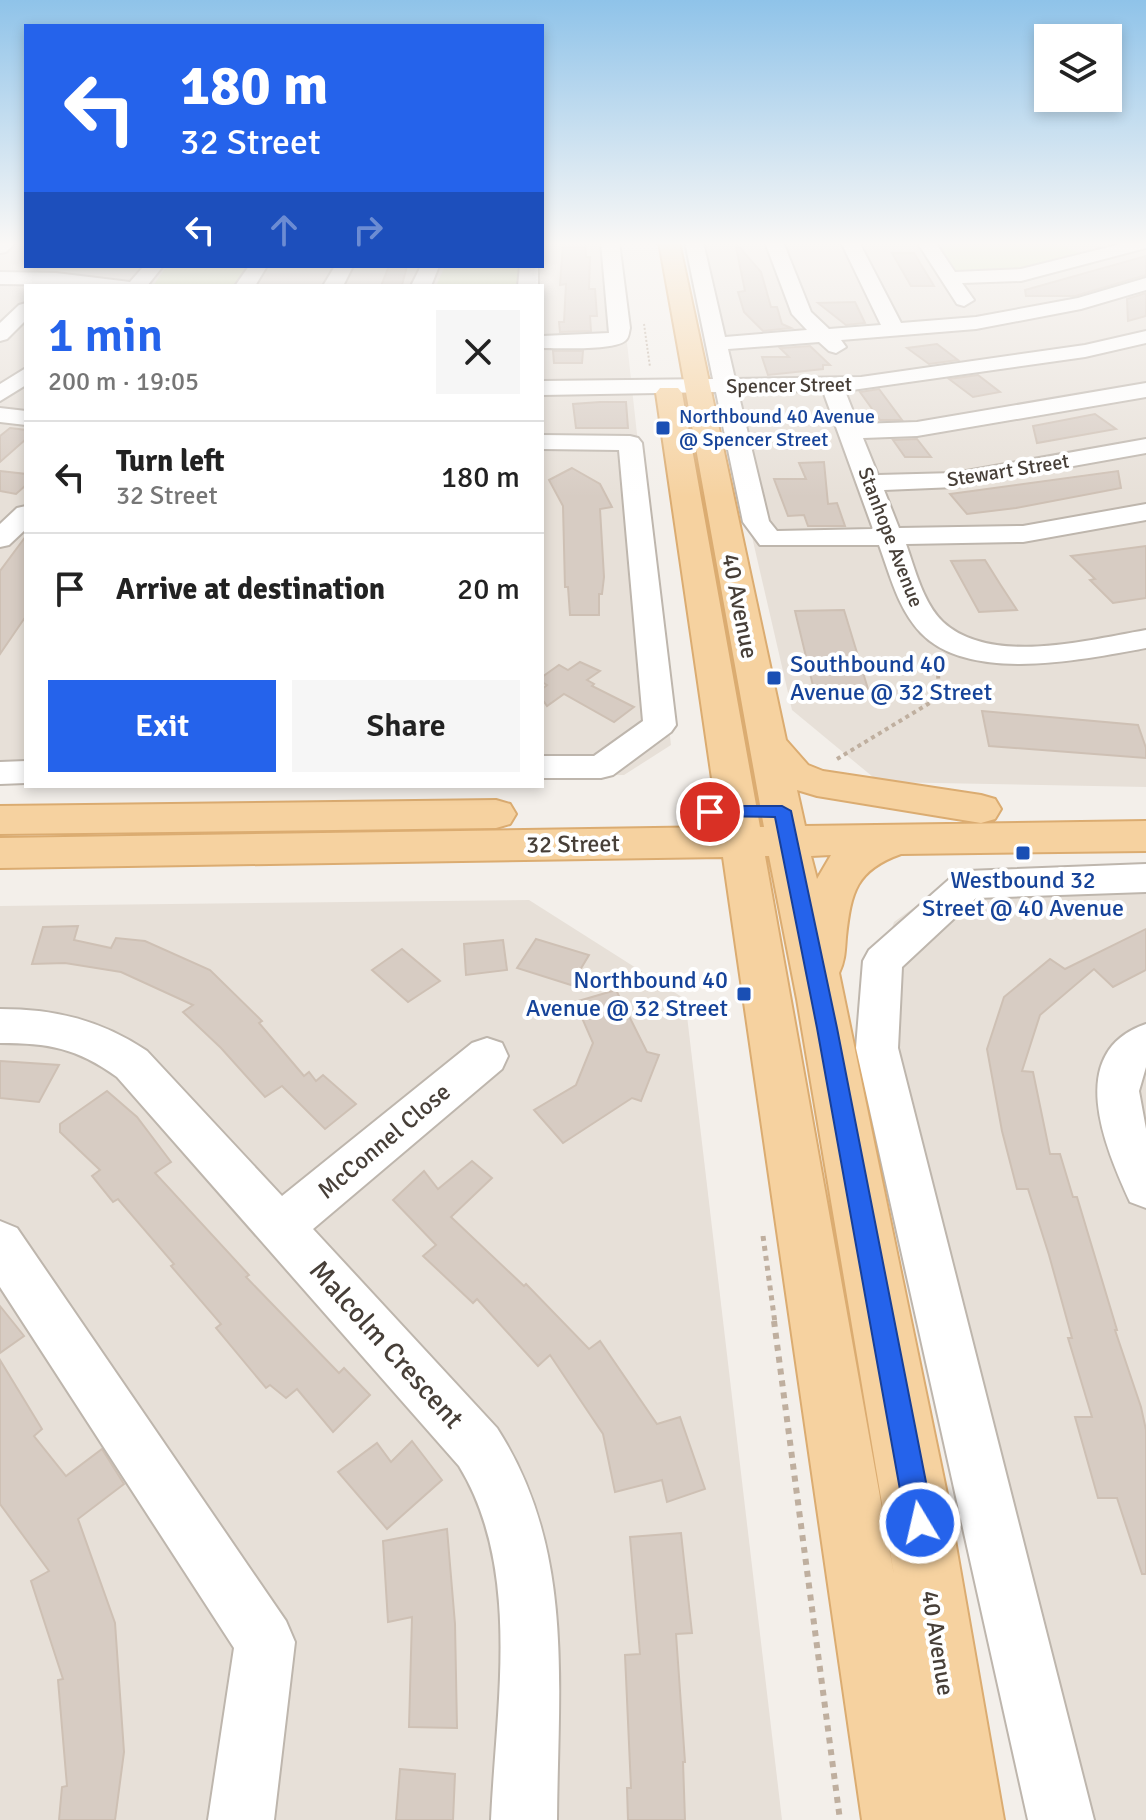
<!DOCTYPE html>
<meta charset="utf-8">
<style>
:root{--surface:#fff;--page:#f6f6f6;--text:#222;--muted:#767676;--line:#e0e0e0;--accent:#2563eb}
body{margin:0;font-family:Signika,sans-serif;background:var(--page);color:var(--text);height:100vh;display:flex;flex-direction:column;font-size:30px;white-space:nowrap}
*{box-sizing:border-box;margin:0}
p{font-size:26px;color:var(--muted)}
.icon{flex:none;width:44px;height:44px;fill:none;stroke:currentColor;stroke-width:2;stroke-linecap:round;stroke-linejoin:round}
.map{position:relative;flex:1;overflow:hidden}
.panel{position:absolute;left:24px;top:284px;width:520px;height:504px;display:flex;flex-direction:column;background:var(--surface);border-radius:0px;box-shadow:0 4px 12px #0003}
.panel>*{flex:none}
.guide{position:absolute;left:24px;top:24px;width:520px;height:244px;border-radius:0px;box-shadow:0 4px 12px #0003;background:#2563eb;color:#fff;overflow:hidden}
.controls{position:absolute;left:1034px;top:24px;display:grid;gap:16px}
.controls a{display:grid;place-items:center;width:88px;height:88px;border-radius:0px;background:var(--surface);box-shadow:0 4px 12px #0003;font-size:40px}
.pin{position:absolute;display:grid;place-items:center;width:68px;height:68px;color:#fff;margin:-34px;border:4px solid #fff;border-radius:50%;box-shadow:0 2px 8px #0007}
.me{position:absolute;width:88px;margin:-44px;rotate:351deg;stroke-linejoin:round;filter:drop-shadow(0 0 6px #0008)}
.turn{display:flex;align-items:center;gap:28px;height:168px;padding:0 24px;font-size:36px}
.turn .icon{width:104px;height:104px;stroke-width:2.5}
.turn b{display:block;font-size:56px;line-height:68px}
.lanes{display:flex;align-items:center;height:76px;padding:0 24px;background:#0003;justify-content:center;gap:40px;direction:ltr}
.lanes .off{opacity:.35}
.round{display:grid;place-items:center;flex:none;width:84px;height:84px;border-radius:0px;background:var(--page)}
.head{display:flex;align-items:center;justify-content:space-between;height:136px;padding:0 24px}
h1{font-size:48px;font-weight:600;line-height:60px;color:var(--accent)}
.primary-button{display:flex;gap:16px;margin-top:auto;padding:16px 24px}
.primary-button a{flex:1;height:92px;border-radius:0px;background:var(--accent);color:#fff;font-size:32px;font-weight:600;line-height:92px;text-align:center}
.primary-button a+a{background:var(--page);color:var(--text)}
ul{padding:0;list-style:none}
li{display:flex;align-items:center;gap:24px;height:112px;padding:0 24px;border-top:2px solid var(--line)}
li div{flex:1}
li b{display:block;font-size:30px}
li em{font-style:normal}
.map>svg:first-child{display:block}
.residential{fill:#e7e0d8}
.green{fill:#d6e4b6}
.building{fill:#d7ccc3;stroke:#cec0b4;stroke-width:2}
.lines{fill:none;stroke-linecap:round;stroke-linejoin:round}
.minor-casing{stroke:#beb6ad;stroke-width:4}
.major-casing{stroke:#dbac71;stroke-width:4}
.path-far3{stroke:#bfaf9f;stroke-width:2;stroke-dasharray:2 2;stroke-linecap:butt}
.path-far2{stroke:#bfaf9f;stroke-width:4;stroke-dasharray:4 4;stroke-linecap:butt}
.path-far1{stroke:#bfaf9f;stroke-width:5;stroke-dasharray:5 5;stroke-linecap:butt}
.path{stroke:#bfaf9f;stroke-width:6;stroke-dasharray:6 6;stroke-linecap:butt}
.minor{fill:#fff;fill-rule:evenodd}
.major{fill:#f6d2a0;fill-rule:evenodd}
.route{fill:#2563eb;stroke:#184099;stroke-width:2}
.transit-dot{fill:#1a4fb4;stroke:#fff;stroke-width:3}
.labels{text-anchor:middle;stroke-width:8;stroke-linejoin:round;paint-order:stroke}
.far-street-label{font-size:20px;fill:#473f38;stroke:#fff}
.far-transit-label{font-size:20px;fill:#164399;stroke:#fff;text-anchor:start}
.street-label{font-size:24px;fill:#473f38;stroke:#fff}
.transit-label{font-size:24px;fill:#164399;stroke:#fff;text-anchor:start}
.near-street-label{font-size:28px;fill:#473f38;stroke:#fff}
</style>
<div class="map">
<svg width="1146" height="1820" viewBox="0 0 1146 1820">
<rect width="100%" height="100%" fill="#f3efea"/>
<g class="residential">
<polygon points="0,242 26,242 26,266 542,266 542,242 616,242 671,745 624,775 542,776 542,286 26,286 26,783 0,783"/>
<polygon points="684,242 1146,242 1146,787 879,782 792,710"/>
<polygon points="1146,870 1146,1820 1034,1820 856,1033 894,922 956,877"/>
<polygon points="529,900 685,999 782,1820 0,1820 0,906"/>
</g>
<g class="green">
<polygon points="934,242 1053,242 1086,256 1014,274 958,273"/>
<polygon points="167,266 250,266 238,286 153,286"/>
<polygon points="445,266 522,266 522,286 436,286"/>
</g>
<g class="building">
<polygon points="735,242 761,272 771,307 777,307 782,324 791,328 763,331 744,312 738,292 745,291"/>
<polygon points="563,243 585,243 586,257 590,257 589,289 595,289 597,316 590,316 591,331 560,332 559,322 564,322 566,284 560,285"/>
<polygon points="892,253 914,253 934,286 911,286"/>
<polygon points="1146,256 1146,275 1075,296 1026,296 1025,290"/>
<polygon points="389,266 407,266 402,285 381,286"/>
<polygon points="1146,293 1146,316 1128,321 1127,299"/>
<polygon points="855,302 865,323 846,325 818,303"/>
<polygon points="937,344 958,360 929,364 907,348"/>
<polygon points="810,346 830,365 823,365 823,369 768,375 762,357 789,357 780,348"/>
<polygon points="553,351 583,351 582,363 554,363"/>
<polygon points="978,375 1000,392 973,397 949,379"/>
<polygon points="879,389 902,420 880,420 860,392"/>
<polygon points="600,402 626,402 628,428 576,428 573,404"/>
<polygon points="1095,414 1116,429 1037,443 1033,426"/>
<polygon points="10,428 26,430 26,439 0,462 0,436"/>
<polygon points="917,439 931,457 905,457 893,440"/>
<polygon points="824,462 828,504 837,503 845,526 808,526 804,515 788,516 774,479 806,479 799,463"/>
<polygon points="572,468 600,484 612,507 600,509 604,577 602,594 599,594 599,615 570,615 568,587 565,587 563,506 549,480"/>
<polygon points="0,471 26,474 26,485 16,494 0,491"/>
<polygon points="1118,471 1121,488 1016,508 967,514 950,494"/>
<polygon points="26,536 26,616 0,654 0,571"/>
<polygon points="1146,546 1146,598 1113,603 1090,580 1095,579 1071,556"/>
<polygon points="985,560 1000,584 1017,610 979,612 951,561"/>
<polygon points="844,610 868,689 814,690 795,611"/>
<polygon points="580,662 600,671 587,680 594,684 592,686 634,707 614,722 564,694 547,706 542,699 542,689 547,685 542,682 542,677 559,665 568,670"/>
<polygon points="982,711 1138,725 1146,748 1146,758 989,746"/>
<polygon points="78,926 74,940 111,948 116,938 145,941 210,970 262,1021 259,1023 304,1076 309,1072 316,1081 323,1075 356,1104 325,1129 282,1086 265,1097 221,1048 183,1012 193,1005 121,972 65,963 32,964 43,927"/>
<polygon points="1146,929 1146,970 1113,987 1094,969 1040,1015 1022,1071 1033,1072 1050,1154 1060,1154 1073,1197 1077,1197 1117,1330 1115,1330 1141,1407 1146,1430 1146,1574 1142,1574 1117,1498 1098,1498 1075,1417 1092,1417 1068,1338 1072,1338 1049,1255 1028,1189 1017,1189 1002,1131 987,1049 1004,997 1050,959 1065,969"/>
<polygon points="536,939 589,955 571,985 517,968"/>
<polygon points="503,940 507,970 466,975 464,944"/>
<polygon points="402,949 440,981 408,1002 372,970"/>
<polygon points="616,990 647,1052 659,1055 641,1101 632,1098 563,1143 534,1110 576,1085 593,1043 575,1002"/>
<polygon points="0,1061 59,1065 39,1102 0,1098"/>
<polygon points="107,1091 137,1117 171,1162 155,1173 249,1275 246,1277 339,1373 344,1368 370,1395 333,1432 297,1389 286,1398 270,1385 266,1388 216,1328 221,1324 171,1266 174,1264 118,1199 113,1202 92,1176 100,1170 60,1132 60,1124"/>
<polygon points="472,1161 492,1178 451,1217 524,1286 526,1284 589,1349 600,1341 657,1424 680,1417 705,1489 667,1502 662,1480 615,1492 603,1434 550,1355 538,1366 477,1299 473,1303 423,1256 436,1245 393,1200 424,1171 438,1189"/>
<polygon points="0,1306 24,1336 0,1353"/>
<polygon points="0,1360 42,1429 34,1436 66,1476 102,1449 124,1484 78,1519 115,1623 124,1752 115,1820 59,1820 62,1787 67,1786 58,1680 63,1679 31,1581 49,1571 0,1504"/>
<polygon points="412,1441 442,1480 387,1529 338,1472 377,1443 391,1462"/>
<polygon points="447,1529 455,1624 457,1728 409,1727 412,1617 388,1622 383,1541"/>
<polygon points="681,1533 692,1633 676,1634 685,1762 683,1762 685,1820 628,1820 627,1788 631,1788 625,1655 640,1654 630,1537"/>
<polygon points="400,1769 455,1774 453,1820 396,1820"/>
</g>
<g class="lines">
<g class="minor-casing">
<g id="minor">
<polygon points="0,242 16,242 6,252 0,253"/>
<path d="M601,242H619L630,328C629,332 629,337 626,340C616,351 558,348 542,348V336L609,333Z"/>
<path d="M685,242H703L725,337L807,330L792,314L765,242H783L811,312L829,329L881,325L841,242H859L901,323L976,317L1078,298L1146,278V290L1081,309L976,329L841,340L846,347L836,353L829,351L819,342L728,349L735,379L861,377L1085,345L1146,331V343L1085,357L845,391L858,424L917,422L1146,383V397L917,436L863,438L878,475L955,473L1146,439V453L955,487L884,490L899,528L1023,526L1146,504V520L1023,542L906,544C915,569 923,603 943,622C991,666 1088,640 1146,630V648C1085,659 970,684 921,633C898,609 890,575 879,545H760L743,522L716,392L542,395V381L713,379ZM823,391L873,529L777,531L769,521L738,392Z"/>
<polygon points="917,242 935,242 955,272 1021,269 1129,242 1146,242 1146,248 1021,281 962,283 974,300 964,306 957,304"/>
<polygon points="144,266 163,266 147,286 0,284 0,272 56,273 130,282"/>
<polygon points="249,266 267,266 255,286 235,286"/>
<polygon points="335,266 353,266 343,286 323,286"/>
<polygon points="421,266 439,266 431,286 411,286"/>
<polygon points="520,266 538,266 538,286 518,286"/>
<polygon points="26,303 26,320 7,339 0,341 0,323 19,305"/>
<polygon points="26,368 26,385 0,401 0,384"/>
<polygon points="0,408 26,411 26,425 0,422"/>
<polygon points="542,435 630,436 638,438 642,443 676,725 671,732 613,775 601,778 542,778 542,756 594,756 643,721 619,450 542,449"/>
<polygon points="26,506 26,529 9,545 0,547 0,524 17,508"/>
<polygon points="26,761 26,783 0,784 0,762"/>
<polygon points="1146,864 1146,892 976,898 902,967 898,1048 1094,1820 1028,1820 856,1048 863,961 869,950 954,875 967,871"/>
<path d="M0,1009C55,1009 101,1020 147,1051L282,1196L472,1043L487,1038L502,1043L508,1056L502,1069L313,1229L497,1428C575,1549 558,1683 557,1820H491C496,1705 522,1569 459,1466L117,1077C77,1048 49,1043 0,1043Z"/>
<path d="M1146,1024V1067L1139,1091L1146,1129V1208L1130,1202C1105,1147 1064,1052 1146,1024Z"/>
<polygon points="0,1221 17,1228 286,1621 295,1642 274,1820 208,1820 234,1648 0,1287"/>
</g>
</g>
<g class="major-casing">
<g id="major">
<path d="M659,242H679L786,740L808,765L823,771L981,795L995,799L1001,809L995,819L981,823L817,796L797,790L805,826L1146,821V851L901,854C856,870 851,892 846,937C845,950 845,961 839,973L947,1494L1004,1820H862L723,857L0,868V838L719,827L656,393L660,388H678L682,393L760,827H764ZM831,855L817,879L811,856ZM765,856H769L797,999L894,1575Z"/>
<polygon points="496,800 510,804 516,814 510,824 496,828 0,834 0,806"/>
</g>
</g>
<polyline class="path-far3" points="644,324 650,367"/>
<polyline class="path-far2" points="837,759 933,701 939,690 937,658"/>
<polyline class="path-far1" points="763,1236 775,1323"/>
<polyline class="path" points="774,1321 840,1820"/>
<use href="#minor" class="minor"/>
<use href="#major" class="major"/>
</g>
<linearGradient id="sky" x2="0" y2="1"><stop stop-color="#8fc3e9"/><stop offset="0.49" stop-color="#faf8f6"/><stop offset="1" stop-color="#faf8f6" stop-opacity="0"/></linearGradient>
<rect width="1146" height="497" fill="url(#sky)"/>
<polygon class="route" points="710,806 782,806 791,811 837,1028 934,1523 930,1533 920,1537 910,1533 906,1523 817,1028 775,817 704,816 701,812"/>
<g class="transit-dot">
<rect x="655" y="420" width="16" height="16" rx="4"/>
<rect x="766" y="670" width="16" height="16" rx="4"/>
<rect x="1015" y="845" width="16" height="16" rx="4"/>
<rect x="736" y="986" width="16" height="16" rx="4"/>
</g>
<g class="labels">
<g class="far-street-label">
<text transform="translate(789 385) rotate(-1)" y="7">Spencer Street</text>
<text transform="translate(1008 470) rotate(-9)" y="7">Stewart Street</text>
<text transform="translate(891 537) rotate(69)" y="7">Stanhope Avenue</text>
</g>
<g class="far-transit-label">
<text x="679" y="423">Northbound 40 Avenue<tspan x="679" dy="23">@ Spencer Street</tspan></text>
</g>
<g class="street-label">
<text transform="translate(740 606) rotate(79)" y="8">40 Avenue</text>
<text transform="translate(573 844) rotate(-1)" y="8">32 Street</text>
<text transform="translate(384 1141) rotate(-40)" y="8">McConnel Close</text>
<text transform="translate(938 1643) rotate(81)" y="8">40 Avenue</text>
</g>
<g class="transit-label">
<text x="790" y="672">Southbound 40<tspan x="790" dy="28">Avenue @ 32 Street</tspan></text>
<text x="1023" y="888" text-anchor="middle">Westbound 32<tspan x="1023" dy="28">Street @ 40 Avenue</tspan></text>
<text x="728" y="988" text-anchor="end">Northbound 40<tspan x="728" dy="28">Avenue @ 32 Street</tspan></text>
</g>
<g class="near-street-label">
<text transform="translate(387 1344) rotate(48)" y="10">Malcolm Crescent</text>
</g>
</g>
</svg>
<div class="controls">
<a><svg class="icon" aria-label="layers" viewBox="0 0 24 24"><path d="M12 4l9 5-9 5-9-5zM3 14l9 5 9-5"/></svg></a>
</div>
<div class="pin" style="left:710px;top:812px;background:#d93025"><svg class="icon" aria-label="arrive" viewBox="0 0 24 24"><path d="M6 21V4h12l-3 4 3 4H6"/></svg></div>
<svg class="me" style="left:920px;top:1523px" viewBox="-20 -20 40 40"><circle r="17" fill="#2563eb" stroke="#fff" stroke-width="3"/><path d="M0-11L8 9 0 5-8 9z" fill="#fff"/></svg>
<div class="guide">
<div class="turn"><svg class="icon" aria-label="left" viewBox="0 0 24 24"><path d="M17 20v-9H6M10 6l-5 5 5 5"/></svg><div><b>180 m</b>32 Street</div></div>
<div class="lanes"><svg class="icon" aria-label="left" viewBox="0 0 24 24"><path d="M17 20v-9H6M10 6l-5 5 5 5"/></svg><svg class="icon off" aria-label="ahead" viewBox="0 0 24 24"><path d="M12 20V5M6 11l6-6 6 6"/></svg><svg class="icon off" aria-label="right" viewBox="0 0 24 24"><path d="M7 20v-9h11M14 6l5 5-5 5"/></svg></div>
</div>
<section class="panel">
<div class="head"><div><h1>1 min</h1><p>200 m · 19:05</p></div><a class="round"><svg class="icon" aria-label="close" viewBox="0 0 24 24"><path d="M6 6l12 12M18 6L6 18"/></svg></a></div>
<ul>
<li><svg class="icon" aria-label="left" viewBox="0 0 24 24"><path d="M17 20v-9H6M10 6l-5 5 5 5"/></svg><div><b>Turn left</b><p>32 Street</p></div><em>180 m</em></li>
<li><svg class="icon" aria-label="arrive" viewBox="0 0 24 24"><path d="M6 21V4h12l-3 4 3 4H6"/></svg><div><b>Arrive at destination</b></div><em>20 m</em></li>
</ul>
<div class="primary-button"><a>Exit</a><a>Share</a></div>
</section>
</div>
